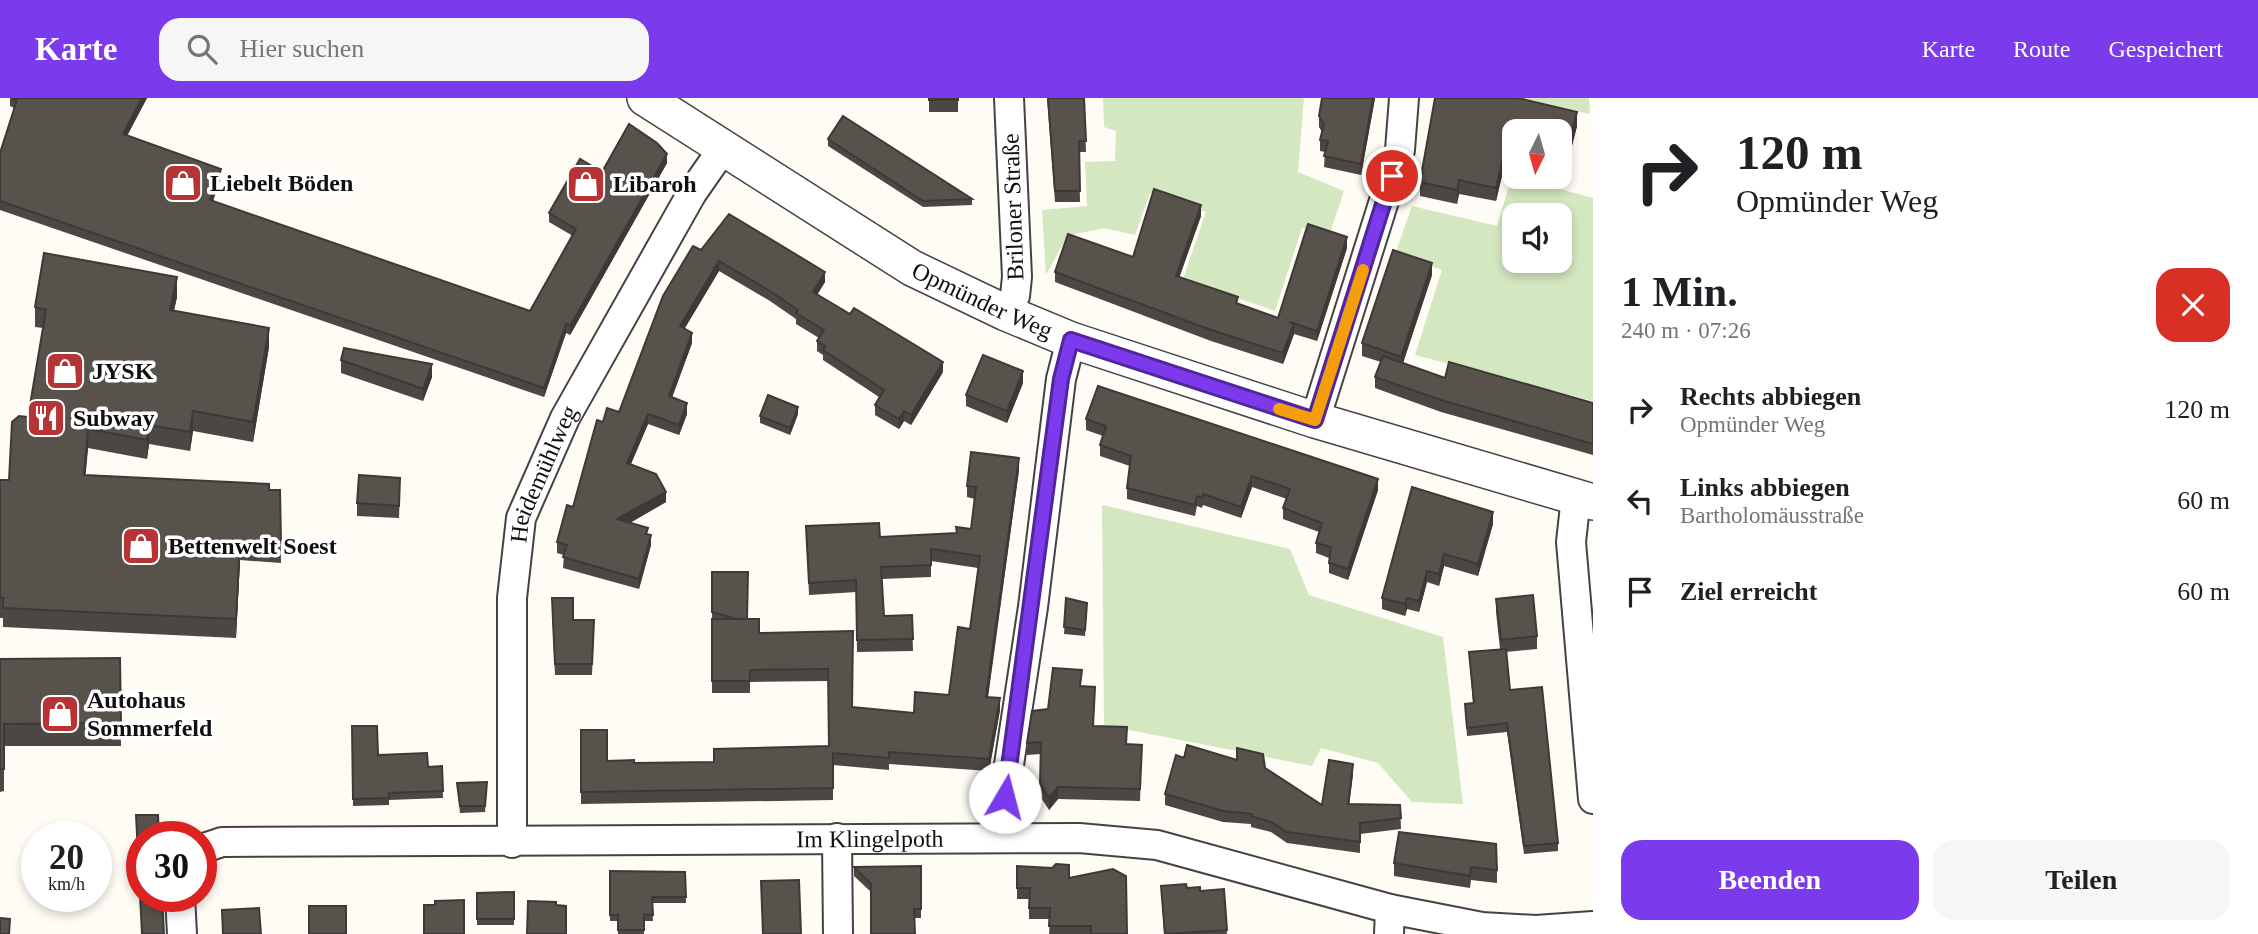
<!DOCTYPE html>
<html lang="de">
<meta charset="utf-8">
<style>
:root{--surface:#fff;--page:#f6f6f6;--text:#202124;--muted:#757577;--accent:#7c3aed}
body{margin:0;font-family:Georgia,serif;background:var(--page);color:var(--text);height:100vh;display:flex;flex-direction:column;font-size:26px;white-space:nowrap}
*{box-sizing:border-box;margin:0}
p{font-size:23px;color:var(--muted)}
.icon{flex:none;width:38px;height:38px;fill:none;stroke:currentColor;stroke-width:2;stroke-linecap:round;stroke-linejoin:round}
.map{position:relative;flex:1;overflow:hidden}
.panel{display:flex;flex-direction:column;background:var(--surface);width:665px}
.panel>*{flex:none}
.top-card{background:#fff;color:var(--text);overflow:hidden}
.needle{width:46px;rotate:185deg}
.fabs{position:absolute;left:1502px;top:21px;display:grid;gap:14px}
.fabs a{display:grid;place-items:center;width:70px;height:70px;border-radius:14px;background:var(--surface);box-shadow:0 4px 10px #0003;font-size:35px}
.speed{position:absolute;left:21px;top:723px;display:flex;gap:14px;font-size:35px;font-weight:700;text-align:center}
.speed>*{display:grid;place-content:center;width:91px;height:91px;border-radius:50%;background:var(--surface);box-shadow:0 4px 10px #0003;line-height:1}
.speed small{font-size:18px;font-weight:400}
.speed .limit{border:10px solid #d22;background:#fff;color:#111}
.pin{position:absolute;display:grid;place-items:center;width:60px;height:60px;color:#fff;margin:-30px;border:4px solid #fff;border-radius:50%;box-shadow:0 2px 7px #0007}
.me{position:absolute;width:77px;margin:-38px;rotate:8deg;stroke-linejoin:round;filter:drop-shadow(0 0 5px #0008)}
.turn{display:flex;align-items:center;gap:24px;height:147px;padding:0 28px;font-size:32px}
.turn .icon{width:91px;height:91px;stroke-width:2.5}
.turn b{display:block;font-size:49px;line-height:60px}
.round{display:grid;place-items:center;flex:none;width:74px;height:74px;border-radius:21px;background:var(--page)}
.overview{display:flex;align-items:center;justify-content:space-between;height:119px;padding:0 28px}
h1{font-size:42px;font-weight:700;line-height:52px}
.primary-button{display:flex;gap:14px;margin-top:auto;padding:14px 28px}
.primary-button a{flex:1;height:80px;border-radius:21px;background:var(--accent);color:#fff;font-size:28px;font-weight:700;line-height:80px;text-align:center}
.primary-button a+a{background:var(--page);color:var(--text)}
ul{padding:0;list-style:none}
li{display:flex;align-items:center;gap:21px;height:91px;padding:0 28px}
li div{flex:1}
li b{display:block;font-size:26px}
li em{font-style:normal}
header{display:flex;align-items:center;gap:42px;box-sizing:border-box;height:98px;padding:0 35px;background:var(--accent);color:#fff}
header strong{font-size:33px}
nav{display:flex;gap:38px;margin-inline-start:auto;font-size:24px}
.search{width:490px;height:63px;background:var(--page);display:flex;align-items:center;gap:18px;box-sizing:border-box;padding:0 24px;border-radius:21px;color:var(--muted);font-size:26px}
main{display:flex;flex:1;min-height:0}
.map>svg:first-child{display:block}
.garden{fill:#d3e7c0;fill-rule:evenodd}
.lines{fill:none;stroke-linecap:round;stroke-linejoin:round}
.minor-casing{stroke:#434343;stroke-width:32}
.tertiary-casing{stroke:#434343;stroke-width:38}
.minor{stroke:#fff;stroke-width:28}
.tertiary{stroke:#fff;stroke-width:35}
.wall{fill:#4c4742}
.shaded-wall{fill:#3e3936}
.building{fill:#58524d;stroke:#3e3936;stroke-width:2}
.route-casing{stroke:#51269a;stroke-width:18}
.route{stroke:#7c3aed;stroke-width:12}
.slow{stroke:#f59e0b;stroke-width:12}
.labels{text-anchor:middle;stroke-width:7;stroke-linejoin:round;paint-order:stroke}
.poi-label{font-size:24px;font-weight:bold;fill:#101010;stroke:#fff;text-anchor:start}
.street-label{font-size:24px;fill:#101010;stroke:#fff}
</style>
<header>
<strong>Karte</strong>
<div class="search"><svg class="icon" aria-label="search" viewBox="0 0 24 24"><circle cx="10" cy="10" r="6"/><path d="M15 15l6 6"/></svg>Hier suchen</div>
<nav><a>Karte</a><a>Route</a><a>Gespeichert</a></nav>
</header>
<main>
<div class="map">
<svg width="1593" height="836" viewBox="0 0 1593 836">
<rect width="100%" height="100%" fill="#fefcf4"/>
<g class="garden">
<polygon points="1103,0 1304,0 1298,74 1344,93 1330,135 1302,130 1275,213 1183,181 1206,114 1150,95 1135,137 1104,130 1067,138 1046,177 1042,112 1087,108 1085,64 1115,63 1116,33 1104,29"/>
<polygon points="1516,0 1589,0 1590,16"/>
<path d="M1512,78L1593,100V303L1415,257L1442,172L1395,157L1412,108L1497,128ZM1514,117H1559V163H1514Z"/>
<polygon points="1102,407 1290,451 1309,497 1443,539 1463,706 1412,704 1378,665 1321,650 1312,668 1104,627"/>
</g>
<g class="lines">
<g class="minor-casing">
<g id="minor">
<polyline points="1006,215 1015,198 1017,179 1009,0"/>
<polyline points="1315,322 1400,52 1404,0"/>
<polyline points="1576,399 1571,444 1593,701"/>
<polyline points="998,739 1033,509 1061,281 1071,242"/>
<polyline points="837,740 838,836"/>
<path id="s1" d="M512,745V500L521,420L565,320L692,95L724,49"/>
<path id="s2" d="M201,751L222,744L1079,740L1157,747L1390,811L1482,829L1536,832L1593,828"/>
<polyline points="180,798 182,836"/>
<polyline points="1389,836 1390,811"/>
</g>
</g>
<g class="tertiary-casing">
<g id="tertiary">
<path id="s3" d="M645,0L912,170L1006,215L1071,242L1315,322L1593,404"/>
</g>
</g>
<use href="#minor" class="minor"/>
<use href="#tertiary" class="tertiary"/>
</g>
<g class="wall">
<polygon points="10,0 147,0 127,38 221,80 213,103 530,213 573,138 549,124 549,115 602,74 667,65 573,232 570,237 566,235 544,299 0,112 0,55 14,10 10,8"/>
<rect x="929" y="0" width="29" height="14"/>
<polygon points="1047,0 1084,0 1086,54 1079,54 1080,104 1055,104"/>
<polygon points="1322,0 1375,0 1361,77 1324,69 1325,54 1320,53 1320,42 1322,34 1319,29 1319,18"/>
<polygon points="1435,0 1577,28 1565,75 1559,74 1559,33 1514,33 1514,63 1506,61 1496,103 1459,96 1457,106 1420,98 1420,84"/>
<polygon points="828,41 972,101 972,107 923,109 828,48"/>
<polygon points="1201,118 1179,179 1238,205 1278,220 1347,150 1317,243 1294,236 1283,266 1211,243 1055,184 1055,174 1133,159"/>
<polygon points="701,152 825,184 817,196 943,274 911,327 904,323 899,331 875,317 875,307 879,299 823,262 823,257 817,253 817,243 819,240 796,226 796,221 770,203 719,173 685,230 692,245 672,299 687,316 679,337 648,326 631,366 666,404 630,425 648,436 651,447 639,491 563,470 564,457 557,455 557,444 573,409 603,324 619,314"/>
<polygon points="1432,177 1403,265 1445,280 1593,305 1593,357 1441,314 1375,290 1375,279 1381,264 1362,258 1362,245"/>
<polygon points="177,199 174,212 269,249 253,344 193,333 190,353 149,346 147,361 88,350 85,377 280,392 281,465 240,462 236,540 3,529 3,520 0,520 0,382 9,382 28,319 43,230 35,229 35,209"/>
<polygon points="341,262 432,279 423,303 341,275"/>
<polygon points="1023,285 1007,325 966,308 966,297"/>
<polygon points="798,316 790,337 760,325 760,318"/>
<polygon points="1086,321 1378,392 1348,482 1329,475 1329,460 1316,455 1316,445 1319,434 1283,421 1283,410 1287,401 1252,389 1241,420 1203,407 1202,410 1197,408 1195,418 1127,401 1127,390 1130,368 1100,358 1100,347 1103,338 1086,332"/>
<polygon points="1019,372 988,600 1000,612 989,673 889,666 889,672 833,667 833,702 581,706 581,632 607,663 634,665 714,664 829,648 828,583 750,584 750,595 712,595 712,474 759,535 853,533 852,609 914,615 949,597 970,531 978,470 931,463 931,479 882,481 884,518 912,517 913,553 857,554 856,494 809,497 806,428 880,439 956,435 956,429 971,431 975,401 967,399 967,388"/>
<polygon points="1412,389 1493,426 1478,478 1444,468 1439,488 1427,484 1419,514 1407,511 1405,518 1382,511 1382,500"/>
<polygon points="400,392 399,420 357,418 357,405"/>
<polygon points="1066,500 1087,505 1085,538 1064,536"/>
<polygon points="1496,501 1537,538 1537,551 1506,554 1510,592 1558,745 1558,753 1524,756 1507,634 1467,638 1465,606 1473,605 1469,554 1500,551 1496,514"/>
<polygon points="552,511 594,533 592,577 555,577"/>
<polygon points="120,560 121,648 4,648 4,693 0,694 0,561"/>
<polygon points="1081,589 1095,601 1093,628 1126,646 1142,647 1140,703 1058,701 1049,712 1040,698 1041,656 1027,657 1027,645 1048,611"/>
<polygon points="352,628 378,657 428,669 442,668 443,700 389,702 389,707 353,708"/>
<polygon points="1184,660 1265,670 1322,707 1353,676 1349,706 1400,707 1401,731 1360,736 1360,755 1287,745 1271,734 1251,729 1251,726 1223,724 1165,707 1165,696"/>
<polygon points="457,685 487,690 485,714 460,715"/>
<polygon points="1399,734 1497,772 1497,785 1471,782 1470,790 1394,778 1394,765"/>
<polygon points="921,768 921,820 914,820 871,794 854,778 854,769"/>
<polygon points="1017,768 1069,780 1127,836 1049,836 1050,821 1029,821 1029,801 1017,801"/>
<polygon points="610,773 685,774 686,805 652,805 653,823 644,823 644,836 618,836 618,823 610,823"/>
<polygon points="1161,788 1187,790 1200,793 1224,791 1227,836 1164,836"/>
<polygon points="514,794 514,827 477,827 477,795"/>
</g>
<g class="shaded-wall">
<polygon points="142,0 147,0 123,45 123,36"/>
<polygon points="1373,0 1375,0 1361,77 1361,66"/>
<polygon points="1577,14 1577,28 1565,75 1565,62"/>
<polygon points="1506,48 1506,61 1496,103 1496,90"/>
<polygon points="667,56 667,65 570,237 570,228"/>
<polygon points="221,71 221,80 210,111 210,102"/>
<polygon points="1459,82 1459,96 1457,106 1457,92"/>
<polygon points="1201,107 1201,118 1176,189 1176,178"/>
<polygon points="1347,139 1347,150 1317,243 1317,233"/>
<polygon points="719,163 719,173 680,238 680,228"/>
<polygon points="1432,165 1432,177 1401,271 1401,259"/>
<polygon points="825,174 825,184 813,204 813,194"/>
<polygon points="177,179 177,199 170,231 170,212"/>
<polygon points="1294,225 1294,236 1283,266 1283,255"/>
<polygon points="566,226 566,235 544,299 544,290"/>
<polygon points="269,230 269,249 253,344 253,324"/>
<polygon points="692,235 692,245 669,308 669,298"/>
<polygon points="943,264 943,274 911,327 911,317"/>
<polygon points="432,266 432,279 423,303 423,291"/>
<polygon points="1023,273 1023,285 1007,325 1007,313"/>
<polygon points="687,305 687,316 679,337 679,327"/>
<polygon points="798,309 798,316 790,337 790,330"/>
<polygon points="193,313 193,333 190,353 190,334"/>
<polygon points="904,313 904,323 899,331 899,321"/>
<polygon points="648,316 648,326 627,375 627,365"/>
<polygon points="149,327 149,346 147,361 147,342"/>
<polygon points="88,331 88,350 84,396 84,377"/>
<polygon points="1019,360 1019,372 986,611 986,599"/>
<polygon points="1252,378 1252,389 1241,420 1241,409"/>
<polygon points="1378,381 1378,392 1348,482 1348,471"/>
<polygon points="666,394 666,404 617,432 617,421"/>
<polygon points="1493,414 1493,426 1478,478 1478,466"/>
<polygon points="651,437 651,447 639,491 639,481"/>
<polygon points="240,443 240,462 236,540 236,521"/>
<polygon points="1444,456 1444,468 1439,488 1439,476"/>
<polygon points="1427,473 1427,484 1419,514 1419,503"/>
<polygon points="1407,500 1407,511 1405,518 1405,506"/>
<polygon points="1000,600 1000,612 989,673 989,661"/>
<polygon points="1353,666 1353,676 1348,717 1348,706"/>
<polygon points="1058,689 1058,701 1049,712 1049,700"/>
</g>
<g class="building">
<polygon points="12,0 142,0 123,36 221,71 210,102 530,213 576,131 549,115 580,61 602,74 629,26 657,45 667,56 573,223 570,228 566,226 544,290 0,103 0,55 17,2"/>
<rect x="929" y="0" width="29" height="2"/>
<polygon points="1048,0 1084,0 1086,43 1079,43 1080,93 1055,93"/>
<polygon points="1322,0 1373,0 1361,66 1324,58 1328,43 1320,42 1324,26 1319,18"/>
<polygon points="1435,0 1518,0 1577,14 1565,62 1559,60 1559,33 1514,33 1514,49 1506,48 1496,90 1459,82 1457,92 1420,84"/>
<polygon points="843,18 972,101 923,103 828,41"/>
<polygon points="1154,91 1201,107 1176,178 1238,199 1236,205 1278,220 1308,126 1347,139 1317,233 1289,224 1294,225 1283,255 1211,232 1055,174 1068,136 1133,159"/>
<polygon points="729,116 825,174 813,194 850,216 854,210 943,264 911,317 904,313 899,321 875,307 884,292 823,252 825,248 817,243 824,232 796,215 798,212 770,193 719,163 680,228 692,235 669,298 687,305 679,327 648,316 627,365 656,376 666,394 617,421 648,430 646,436 651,437 639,481 563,459 567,447 557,444 567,407 573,409 597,322 603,324 607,310 619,314 663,198 693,148 701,152"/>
<polygon points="1393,152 1432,165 1401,259 1362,245"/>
<polygon points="44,155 177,179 170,212 269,230 253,324 193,313 190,334 149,327 147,342 88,331 84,377 269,386 269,392 280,392 281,445 240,443 236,521 3,510 3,500 0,500 0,382 9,382 12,324 19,318 28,319 46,212 35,209"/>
<polygon points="344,250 432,266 423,291 341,262"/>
<polygon points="983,257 1023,273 1007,313 966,297"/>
<polygon points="1383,258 1445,280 1449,264 1593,305 1593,346 1441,302 1375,279"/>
<polygon points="1098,288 1378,381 1348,471 1329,465 1331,449 1316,445 1322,425 1283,410 1290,391 1252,378 1241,409 1203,396 1202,400 1197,398 1195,407 1127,390 1131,358 1100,347 1106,328 1086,321"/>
<polygon points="768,297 798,309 790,330 760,318"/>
<polygon points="971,354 1019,360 986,599 1000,600 989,661 889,654 889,660 833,655 833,690 581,694 581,632 607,632 607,663 634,662 634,665 714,664 714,651 829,648 828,571 750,572 750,583 712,583 712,521 759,521 759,535 853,533 852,609 914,615 915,594 949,597 958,529 970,531 980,458 931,451 931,467 881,469 884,518 912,517 913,541 857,542 856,482 809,485 806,428 879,425 880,439 957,435 956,429 971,431 976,389 967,388"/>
<polygon points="359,377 400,380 399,408 357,405"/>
<polygon points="1412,389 1493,414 1478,466 1444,456 1439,476 1427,473 1419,503 1407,500 1405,506 1382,500"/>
<polygon points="712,474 748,474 747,521 736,521 712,514"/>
<polygon points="1533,497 1537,538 1501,542 1496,501"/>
<polygon points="552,500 573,500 573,522 594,522 592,566 555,566"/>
<polygon points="1066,500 1087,505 1085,532 1064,529"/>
<polygon points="1506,551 1510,592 1542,589 1558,745 1524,748 1507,625 1467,630 1465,606 1474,605 1469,554"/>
<polygon points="120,560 121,625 4,626 4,671 0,671 0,561"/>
<polygon points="1053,570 1082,572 1080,588 1095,589 1093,628 1127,629 1126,646 1142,647 1140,691 1058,689 1049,700 1040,686 1041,644 1027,645 1032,613 1048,611"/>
<polygon points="352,628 377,628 378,657 427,655 428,669 442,668 443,693 389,695 389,700 353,701"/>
<polygon points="1187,647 1237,662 1237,650 1263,656 1265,670 1322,707 1329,662 1353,666 1348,706 1400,707 1401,720 1360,725 1360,744 1287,734 1271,724 1251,718 1252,716 1223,713 1165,696 1176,657 1184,660"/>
<polygon points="487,684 485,708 460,708 457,685"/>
<polygon points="136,717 158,717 159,738 142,738 142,798 162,798 164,836 142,836"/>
<polygon points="1399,734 1496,746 1497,772 1471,769 1470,778 1394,765"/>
<polygon points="1056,766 1069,767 1069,780 1113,771 1126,778 1127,836 1091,836 1091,828 1049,828 1050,810 1029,810 1030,790 1017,790 1017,768 1052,770"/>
<polygon points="921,768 921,811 914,811 915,836 871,836 871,786 854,769"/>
<polygon points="610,773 685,774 686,799 652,799 653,817 644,816 644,832 618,832 618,817 610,817"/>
<polygon points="799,782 801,836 763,836 761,783"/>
<polygon points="1186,786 1187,790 1200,789 1200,793 1224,791 1227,832 1165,836 1161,788"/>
<polygon points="514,794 514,821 477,821 477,795"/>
<polygon points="464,802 464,836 424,836 424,807 435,807 435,803"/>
<polygon points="528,803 556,804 556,807 566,808 566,836 527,836"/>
<rect x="309" y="808" width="37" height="28"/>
<polygon points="259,810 261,836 223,836 222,812"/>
<polygon points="0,820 10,821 9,836 0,836"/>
</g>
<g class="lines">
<g class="route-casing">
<polyline id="route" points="1005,699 1061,281 1071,242 1315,322 1392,78"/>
</g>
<use href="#route" class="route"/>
<polyline class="slow" points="1279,311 1315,322 1363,172"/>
</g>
<defs>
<g id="shop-square" transform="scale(2.0125)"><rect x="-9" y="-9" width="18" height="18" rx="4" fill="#b63336" stroke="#fff"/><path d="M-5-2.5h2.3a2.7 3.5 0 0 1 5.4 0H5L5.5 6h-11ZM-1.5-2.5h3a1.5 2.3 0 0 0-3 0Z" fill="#fff"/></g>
<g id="restaurant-square" transform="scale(2.0125)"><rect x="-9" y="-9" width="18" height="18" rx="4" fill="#b63336" stroke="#fff"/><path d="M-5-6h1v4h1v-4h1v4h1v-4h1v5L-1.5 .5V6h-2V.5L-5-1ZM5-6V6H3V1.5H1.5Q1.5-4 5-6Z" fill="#fff"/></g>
</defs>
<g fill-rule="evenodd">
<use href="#shop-square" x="183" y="85"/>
<use href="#shop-square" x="586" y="86"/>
<use href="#shop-square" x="65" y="273"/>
<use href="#restaurant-square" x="46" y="320"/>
<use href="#shop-square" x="141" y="448"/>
<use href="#shop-square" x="60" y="616"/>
</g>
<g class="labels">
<g class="poi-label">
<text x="210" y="93">Liebelt Böden</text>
<text x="613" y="94">Libaroh</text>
<text x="92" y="281">JYSK</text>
<text x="73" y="328">Subway</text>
<text x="168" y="456">Bettenwelt Soest</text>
<text x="87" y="610">Autohaus<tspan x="87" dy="28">Sommerfeld</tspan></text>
</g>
<g class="street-label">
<text transform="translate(1013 109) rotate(-92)" y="8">Briloner Straße</text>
<text dy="8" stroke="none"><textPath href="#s3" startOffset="394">Opmünder Weg</textPath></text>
<text dy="8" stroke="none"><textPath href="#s1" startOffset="374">Heidemühlweg</textPath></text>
<text dy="8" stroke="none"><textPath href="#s2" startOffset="670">Im Klingelpoth</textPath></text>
</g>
</g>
</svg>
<div class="fabs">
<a><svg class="needle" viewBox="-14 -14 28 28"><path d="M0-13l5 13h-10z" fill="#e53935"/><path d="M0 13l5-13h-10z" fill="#757577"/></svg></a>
<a><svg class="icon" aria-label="sound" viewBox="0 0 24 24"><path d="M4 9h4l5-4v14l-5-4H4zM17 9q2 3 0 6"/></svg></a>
</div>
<div class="speed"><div>20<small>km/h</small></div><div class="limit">30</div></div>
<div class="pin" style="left:1392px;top:78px;background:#d93025"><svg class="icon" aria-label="arrive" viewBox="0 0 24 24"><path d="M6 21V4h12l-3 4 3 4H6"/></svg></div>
<svg class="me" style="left:1005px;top:699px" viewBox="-20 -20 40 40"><circle r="19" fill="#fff"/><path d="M0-13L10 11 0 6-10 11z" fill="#7c3aed"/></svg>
</div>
<section class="panel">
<div class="top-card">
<div class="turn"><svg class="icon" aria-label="right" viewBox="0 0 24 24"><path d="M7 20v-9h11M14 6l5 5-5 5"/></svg><div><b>120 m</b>Opmünder Weg</div></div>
</div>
<div class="overview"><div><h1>1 Min.</h1><p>240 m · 07:26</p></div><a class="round" style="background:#d93025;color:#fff"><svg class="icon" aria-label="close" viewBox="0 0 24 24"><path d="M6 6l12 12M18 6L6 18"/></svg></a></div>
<ul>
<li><svg class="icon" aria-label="right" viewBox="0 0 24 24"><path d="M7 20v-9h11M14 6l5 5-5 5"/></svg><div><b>Rechts abbiegen</b><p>Opmünder Weg</p></div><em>120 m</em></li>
<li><svg class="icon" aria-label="left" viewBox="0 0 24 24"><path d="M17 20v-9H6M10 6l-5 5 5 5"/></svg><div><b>Links abbiegen</b><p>Bartholomäusstraße</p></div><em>60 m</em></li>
<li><svg class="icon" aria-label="arrive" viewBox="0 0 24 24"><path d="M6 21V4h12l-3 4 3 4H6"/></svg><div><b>Ziel erreicht</b></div><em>60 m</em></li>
</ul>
<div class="primary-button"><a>Beenden</a><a>Teilen</a></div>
</section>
</main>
